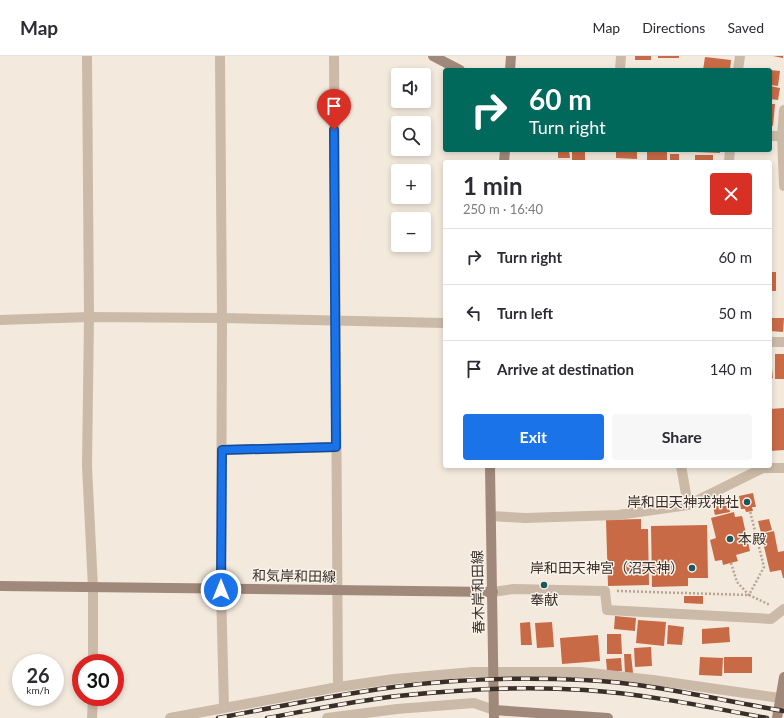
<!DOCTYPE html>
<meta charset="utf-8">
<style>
:root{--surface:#fff;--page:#f7f7f7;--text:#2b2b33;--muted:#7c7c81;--line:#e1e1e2;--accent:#1a73e8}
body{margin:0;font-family:Lato,"Noto Sans JP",sans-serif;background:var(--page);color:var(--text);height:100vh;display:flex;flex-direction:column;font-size:15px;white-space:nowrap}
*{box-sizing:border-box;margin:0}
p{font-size:13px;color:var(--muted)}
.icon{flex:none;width:22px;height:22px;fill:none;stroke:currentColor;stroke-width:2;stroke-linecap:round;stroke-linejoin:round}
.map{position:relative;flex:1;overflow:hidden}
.side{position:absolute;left:443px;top:104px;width:329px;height:308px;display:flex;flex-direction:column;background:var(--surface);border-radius:4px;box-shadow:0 2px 6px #0003}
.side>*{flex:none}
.banner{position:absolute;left:443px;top:12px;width:329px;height:84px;border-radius:4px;box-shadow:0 2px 6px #0003;background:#00695c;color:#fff;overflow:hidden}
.buttons{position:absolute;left:391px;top:12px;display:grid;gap:8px}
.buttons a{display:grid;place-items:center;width:40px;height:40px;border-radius:4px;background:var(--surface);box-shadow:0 2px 6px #0003;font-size:20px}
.speed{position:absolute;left:12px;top:598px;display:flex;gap:8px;font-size:20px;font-weight:700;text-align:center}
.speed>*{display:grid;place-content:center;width:52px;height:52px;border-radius:50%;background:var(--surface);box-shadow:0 2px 6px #0003;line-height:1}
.speed small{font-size:10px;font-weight:400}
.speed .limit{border:6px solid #d22;background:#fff;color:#111}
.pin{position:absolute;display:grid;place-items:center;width:34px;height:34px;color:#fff;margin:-41px -17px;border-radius:50% 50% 50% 0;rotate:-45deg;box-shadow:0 0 4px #0007}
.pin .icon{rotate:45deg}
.me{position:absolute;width:44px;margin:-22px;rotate:0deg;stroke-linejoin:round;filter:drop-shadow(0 0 3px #0008)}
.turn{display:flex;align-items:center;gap:14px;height:84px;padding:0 20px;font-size:18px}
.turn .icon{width:52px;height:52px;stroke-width:2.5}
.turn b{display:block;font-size:28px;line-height:34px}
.round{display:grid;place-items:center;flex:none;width:42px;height:42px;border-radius:4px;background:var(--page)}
.headline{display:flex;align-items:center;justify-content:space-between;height:68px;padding:0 20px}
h1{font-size:24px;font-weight:700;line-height:30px}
.primary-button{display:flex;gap:8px;margin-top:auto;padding:8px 20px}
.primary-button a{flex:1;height:46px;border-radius:4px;background:var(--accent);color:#fff;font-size:16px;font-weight:700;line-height:46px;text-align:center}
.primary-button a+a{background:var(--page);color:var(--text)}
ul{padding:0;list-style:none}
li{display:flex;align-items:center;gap:12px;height:56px;padding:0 20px;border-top:1px solid var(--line)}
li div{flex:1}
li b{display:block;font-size:15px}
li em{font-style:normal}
header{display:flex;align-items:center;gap:24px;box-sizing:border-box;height:56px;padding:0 20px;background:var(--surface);border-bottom:1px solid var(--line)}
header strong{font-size:19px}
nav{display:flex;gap:22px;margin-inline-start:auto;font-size:14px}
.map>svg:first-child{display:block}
.building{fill:#c96a46}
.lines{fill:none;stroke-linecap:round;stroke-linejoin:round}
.path{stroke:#b8a493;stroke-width:2.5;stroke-dasharray:2 2;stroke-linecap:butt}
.street{stroke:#ccbaa9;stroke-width:10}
.secondary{stroke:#a0897a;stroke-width:10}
.rail-casing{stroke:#392e29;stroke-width:4.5}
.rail{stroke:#faf3ea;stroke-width:3;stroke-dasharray:9;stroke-linecap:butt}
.route-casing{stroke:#114b97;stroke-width:10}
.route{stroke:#1a73e8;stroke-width:7}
.poi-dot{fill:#1d565c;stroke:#faf3ea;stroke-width:1.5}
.labels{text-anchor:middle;stroke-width:3;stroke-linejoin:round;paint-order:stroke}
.poi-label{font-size:14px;fill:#392e29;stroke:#faf3ea;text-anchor:end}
.street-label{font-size:14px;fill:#392e29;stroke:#faf3ea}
</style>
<header>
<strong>Map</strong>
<nav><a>Map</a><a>Directions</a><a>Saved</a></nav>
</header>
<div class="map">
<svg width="784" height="662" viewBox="0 0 784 662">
<rect width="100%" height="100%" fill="#f3eadd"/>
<g class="building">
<rect x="635" y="0" width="16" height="4"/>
<rect x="658" y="0" width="21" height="2"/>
<polygon points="773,0 783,0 783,2"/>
<polygon points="705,1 731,4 730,14 703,14"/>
<polygon points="770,14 780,15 778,30 770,29"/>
<polygon points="770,30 780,32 778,44 770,43"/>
<polygon points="770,48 775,48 773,70 770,69"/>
<polygon points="558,94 569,94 570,102 558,102"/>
<rect x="572" y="94" width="13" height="12"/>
<polygon points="616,94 637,94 637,103 616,102"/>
<rect x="647" y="94" width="20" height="12"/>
<polygon points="695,94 720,94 720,97 695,96"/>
<rect x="670" y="98" width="9" height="8"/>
<rect x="695" y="99" width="18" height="7"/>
<rect x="770" y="216" width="6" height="19"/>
<polygon points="770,262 784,262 783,276 770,275"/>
<rect x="775" y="298" width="9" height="25"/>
<polygon points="770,303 771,303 773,322 770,323"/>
<polygon points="784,352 784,394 770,395 770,353"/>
<polygon points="753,437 756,451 752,451 753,455 746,456 745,453 741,453 739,440"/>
<polygon points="727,444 730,456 715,459 712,447"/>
<polygon points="734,456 735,461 742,460 750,495 736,499 738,505 723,509 722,504 715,505 710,484 716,482 711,462"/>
<polygon points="641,463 641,473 648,473 649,529 608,530 606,464"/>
<polygon points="769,463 772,474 761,477 758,465"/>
<polygon points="707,469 708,522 688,522 688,530 652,531 651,470"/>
<polygon points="774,475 778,496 784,495 784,522 783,522 781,514 770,516 761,478"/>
<polygon points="684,540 703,540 703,548 684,547"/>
<polygon points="615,560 636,562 635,575 614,573"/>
<polygon points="638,564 666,566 664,590 636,587"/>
<polygon points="530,566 532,589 521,589 520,567"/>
<polygon points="552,566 554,591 537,592 535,567"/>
<polygon points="668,569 684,571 682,589 667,588"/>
<polygon points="729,571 730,586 702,588 702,573"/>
<polygon points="607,578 621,578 622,598 607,598"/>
<polygon points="598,579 600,605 562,608 560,582"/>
<polygon points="651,591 652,610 635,611 634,592"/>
<polygon points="624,598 631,598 633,617 625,617"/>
<polygon points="700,601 723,602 722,620 699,619"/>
<rect x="724" y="601" width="28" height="16"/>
<polygon points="621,602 622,615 607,615 606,603"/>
</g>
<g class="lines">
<g class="path">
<polyline points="731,507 737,526 749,539 764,511 750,455"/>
<polyline points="617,535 749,539 770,549"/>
</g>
<g class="street">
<polyline points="87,0 89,261 87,410 93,532 93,607"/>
<polyline points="220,0 222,262 221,534 224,651"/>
<polyline points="334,0 338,631"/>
<polyline points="620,14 621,0"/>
<polyline points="738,14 740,0"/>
<polyline points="784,54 782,80 784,130"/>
<polyline points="770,80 782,80"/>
<polyline points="729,106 730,94"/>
<polyline points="0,264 89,261 222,262 445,267"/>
<polyline points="770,286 784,286"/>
<polyline points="222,394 336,391"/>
<polyline points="681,410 688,449"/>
<polyline points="491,460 525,462 618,459 688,449 763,412 784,412"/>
<polyline points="493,536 513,533 605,535 607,554 771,563 784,553"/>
<polyline points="92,662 93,641"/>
<polyline points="170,662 338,631 394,623 473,616 581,616 653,624 780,642"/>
<polyline points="327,662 397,653 474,647 494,654"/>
</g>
<g class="secondary">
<polyline points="433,0 460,14"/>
<polyline points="510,14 511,0"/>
<polyline points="504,106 505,94"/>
<polyline points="490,410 494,662"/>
<polyline points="0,530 493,536"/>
<polyline points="494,654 608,662"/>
<polyline points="777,662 784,621"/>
</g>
<g class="rail-casing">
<g id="rail">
<path d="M218,662C276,651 335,639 394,631C457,623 521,621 584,624C651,627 718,644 784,655"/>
<path d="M267,662C311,654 354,645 398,640C460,633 523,630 585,634C646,638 707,651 767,662"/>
</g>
</g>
<use href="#rail" class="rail"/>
</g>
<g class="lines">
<g class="route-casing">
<polyline id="route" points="221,534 222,394 336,391 334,74"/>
</g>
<use href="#route" class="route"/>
</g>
<g class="poi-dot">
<circle cx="747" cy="446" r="4"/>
<circle cx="730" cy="483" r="4"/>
<circle cx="692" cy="512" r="4"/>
<circle cx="544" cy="529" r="4"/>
</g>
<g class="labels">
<g class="poi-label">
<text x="739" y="451">岸和田天神戎神社</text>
<text x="738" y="488" text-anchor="start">本殿</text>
<text x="684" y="517">岸和田天神宮（沼天神）</text>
<text x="544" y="549" text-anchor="middle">奉献</text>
</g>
<g class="street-label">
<text transform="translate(294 520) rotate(1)" y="5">和気岸和田線</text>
<text transform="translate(478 536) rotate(-91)" y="5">春木岸和田線</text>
</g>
</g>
</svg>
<div class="buttons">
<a><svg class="icon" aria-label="sound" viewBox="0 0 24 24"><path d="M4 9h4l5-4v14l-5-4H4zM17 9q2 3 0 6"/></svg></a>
<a><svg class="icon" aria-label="search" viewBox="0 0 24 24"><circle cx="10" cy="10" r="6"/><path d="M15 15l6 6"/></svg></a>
<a>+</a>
<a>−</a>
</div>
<div class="speed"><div>26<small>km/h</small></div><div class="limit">30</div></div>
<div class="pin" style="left:334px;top:74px;background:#d93025"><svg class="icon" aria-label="arrive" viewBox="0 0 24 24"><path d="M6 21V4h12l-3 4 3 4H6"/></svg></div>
<svg class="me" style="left:221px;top:534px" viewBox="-20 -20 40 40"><circle r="17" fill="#1a73e8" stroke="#fff" stroke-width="3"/><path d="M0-11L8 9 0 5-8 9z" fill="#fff"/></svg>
<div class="banner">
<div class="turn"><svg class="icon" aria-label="right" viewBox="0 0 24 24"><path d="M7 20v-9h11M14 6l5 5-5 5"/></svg><div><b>60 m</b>Turn right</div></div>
</div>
<section class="side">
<div class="headline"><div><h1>1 min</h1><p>250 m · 16:40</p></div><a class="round" style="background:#d93025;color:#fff"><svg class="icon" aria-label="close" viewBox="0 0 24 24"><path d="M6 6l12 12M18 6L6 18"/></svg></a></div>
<ul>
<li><svg class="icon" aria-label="right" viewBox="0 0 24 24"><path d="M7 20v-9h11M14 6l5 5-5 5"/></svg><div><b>Turn right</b></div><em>60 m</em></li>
<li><svg class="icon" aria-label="left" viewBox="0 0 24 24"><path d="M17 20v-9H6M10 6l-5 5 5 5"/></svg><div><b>Turn left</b></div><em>50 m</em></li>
<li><svg class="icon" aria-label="arrive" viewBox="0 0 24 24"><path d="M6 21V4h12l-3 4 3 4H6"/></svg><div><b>Arrive at destination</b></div><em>140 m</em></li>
</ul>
<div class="primary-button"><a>Exit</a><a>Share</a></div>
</section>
</div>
